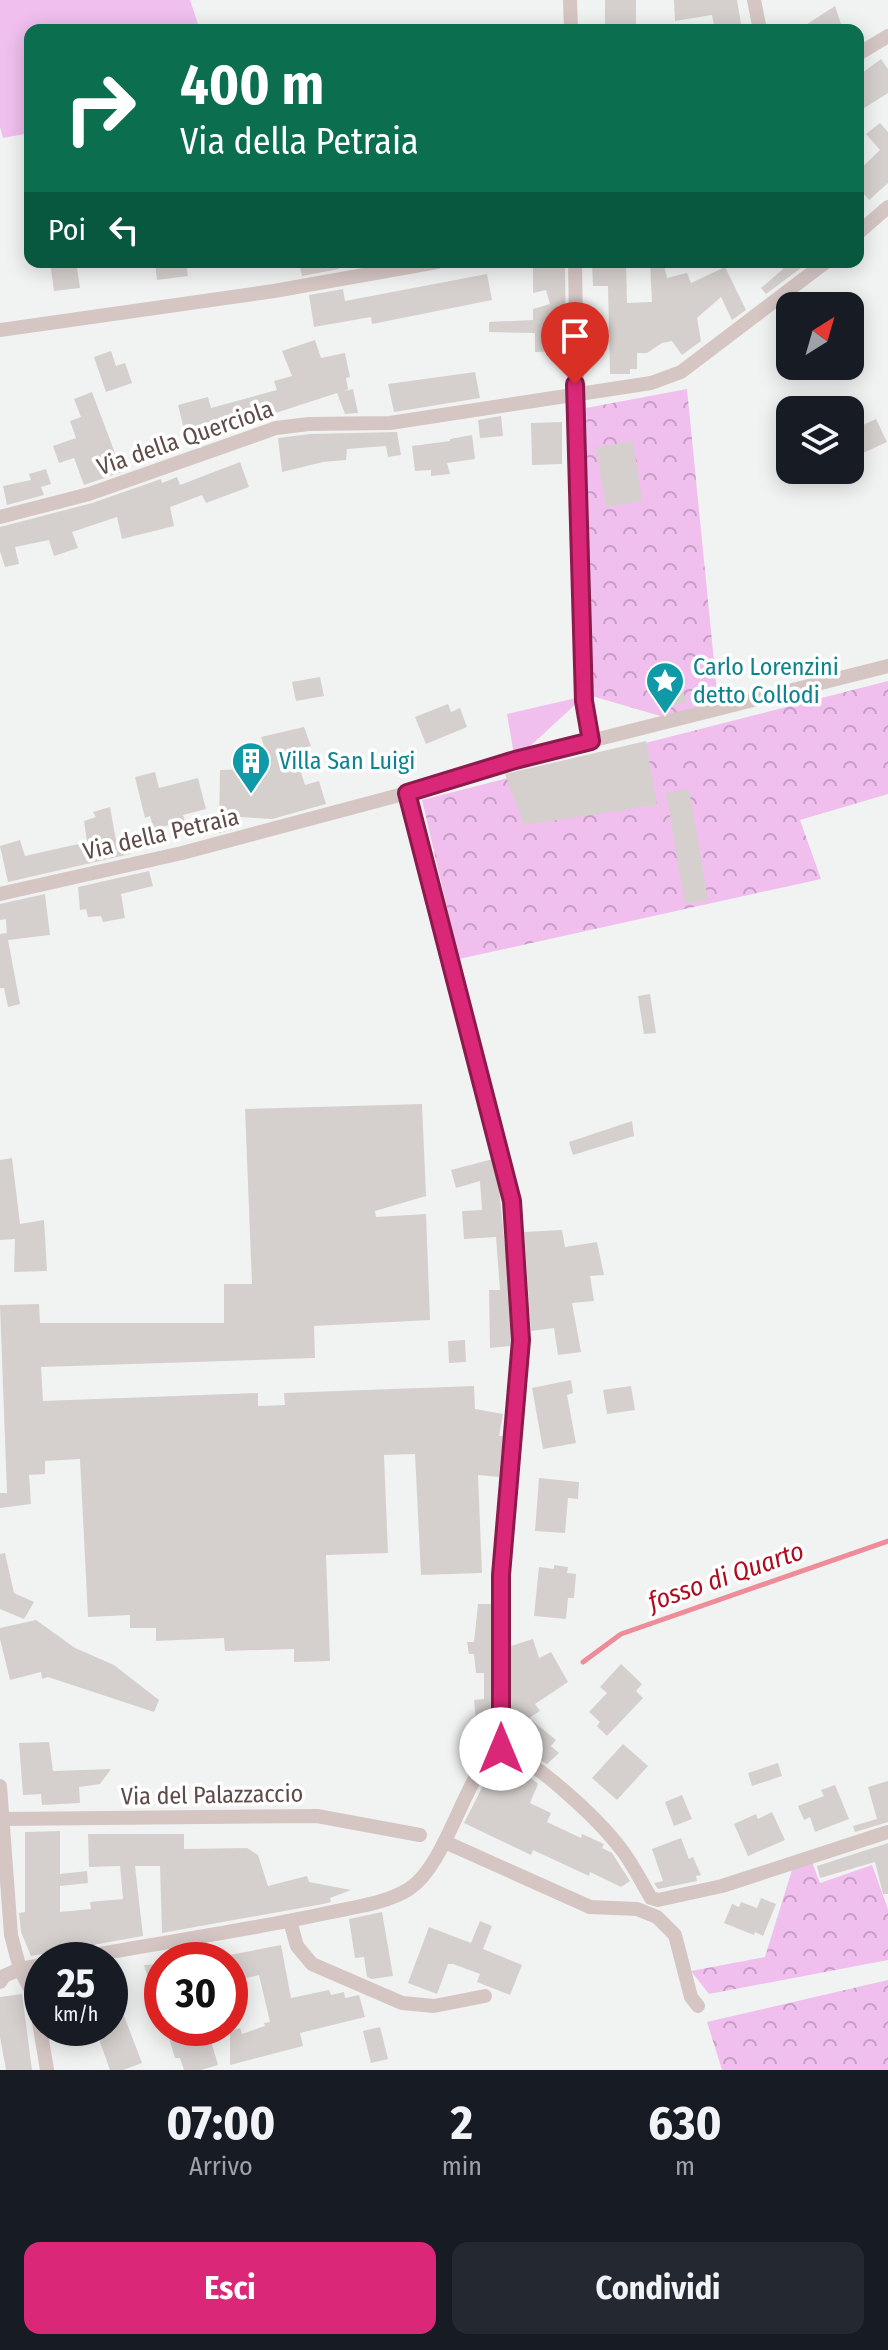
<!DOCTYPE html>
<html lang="it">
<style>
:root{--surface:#171b24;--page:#242831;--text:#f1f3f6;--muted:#9ea1a6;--accent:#db2777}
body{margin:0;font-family:"Fira Sans Condensed",sans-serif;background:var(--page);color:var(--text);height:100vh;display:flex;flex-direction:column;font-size:30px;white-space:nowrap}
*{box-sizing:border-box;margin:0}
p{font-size:26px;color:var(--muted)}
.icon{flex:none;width:44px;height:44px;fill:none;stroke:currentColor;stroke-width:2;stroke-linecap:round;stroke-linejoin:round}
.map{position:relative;height:2070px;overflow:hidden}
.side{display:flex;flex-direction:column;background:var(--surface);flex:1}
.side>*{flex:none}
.top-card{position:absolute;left:24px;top:24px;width:840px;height:244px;border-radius:16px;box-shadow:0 4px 20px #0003;background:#0b6e4f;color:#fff;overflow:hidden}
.needle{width:52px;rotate:37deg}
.tools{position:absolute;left:776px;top:292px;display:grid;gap:16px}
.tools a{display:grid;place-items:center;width:88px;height:88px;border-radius:16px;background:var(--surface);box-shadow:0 4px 20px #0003;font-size:40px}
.speed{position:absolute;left:24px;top:1942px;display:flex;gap:16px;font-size:40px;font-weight:700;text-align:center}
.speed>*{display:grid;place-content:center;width:104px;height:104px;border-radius:50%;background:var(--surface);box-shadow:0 4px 20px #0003;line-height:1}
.speed small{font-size:20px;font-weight:400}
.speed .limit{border:12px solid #d22;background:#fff;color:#111}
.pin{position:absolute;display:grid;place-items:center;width:68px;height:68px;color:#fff;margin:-82px -34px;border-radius:50% 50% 50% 0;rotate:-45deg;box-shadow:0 0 8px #0007}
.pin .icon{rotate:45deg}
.me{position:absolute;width:88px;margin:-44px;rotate:0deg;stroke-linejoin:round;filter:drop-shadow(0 0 6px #0008)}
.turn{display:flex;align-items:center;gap:28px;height:168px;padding:0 24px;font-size:36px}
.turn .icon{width:104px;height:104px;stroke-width:2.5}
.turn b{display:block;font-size:56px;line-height:68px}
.then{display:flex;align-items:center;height:76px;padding:0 24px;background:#0003;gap:16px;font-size:30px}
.eta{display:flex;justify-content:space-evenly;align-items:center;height:136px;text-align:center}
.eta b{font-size:48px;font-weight:700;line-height:56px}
.cta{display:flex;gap:16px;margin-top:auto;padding:16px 24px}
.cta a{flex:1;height:92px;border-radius:16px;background:var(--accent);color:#fff;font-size:32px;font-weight:700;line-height:92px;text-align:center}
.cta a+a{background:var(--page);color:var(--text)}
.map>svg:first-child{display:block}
.green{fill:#f0bfee}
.park{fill:url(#park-crowns)}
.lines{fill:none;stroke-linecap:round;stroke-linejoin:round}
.stream{stroke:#ee8c99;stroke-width:5}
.building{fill:#d5d0cd}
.minor{stroke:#d5c6c4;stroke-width:14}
.route-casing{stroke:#8e194d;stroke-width:20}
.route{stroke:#db2777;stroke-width:14}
.labels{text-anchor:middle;stroke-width:7;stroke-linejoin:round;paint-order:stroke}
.street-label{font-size:24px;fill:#5f4b48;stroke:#fff}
.culture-label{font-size:24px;fill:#0d838f;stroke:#fff;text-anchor:start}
.water-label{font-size:26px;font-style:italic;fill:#b00a1f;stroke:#fff}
</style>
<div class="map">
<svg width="888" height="2070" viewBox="0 0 888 2070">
<defs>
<pattern id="park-crowns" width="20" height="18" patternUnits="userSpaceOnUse" patternTransform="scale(2)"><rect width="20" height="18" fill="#f0bfee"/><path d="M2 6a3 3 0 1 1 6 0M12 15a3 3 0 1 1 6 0" fill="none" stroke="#c69dc3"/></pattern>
</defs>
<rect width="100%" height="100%" fill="#f1f3f2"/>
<g class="green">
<polygon points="0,0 190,0 200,30 30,30 30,133 3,138 0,127"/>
<polygon points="576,698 577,703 515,760 507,714"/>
</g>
<g class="park">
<polygon points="687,389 718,702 667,718 592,696 586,408"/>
<polygon points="888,681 888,794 800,820 821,879 459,959 422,800"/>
<polygon points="812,1862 820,1883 872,1865 888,1909 888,1960 709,1994 691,1971 765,1957 792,1870"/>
<polygon points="888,1980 888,2070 722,2070 707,2022"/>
</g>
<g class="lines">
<polyline class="stream" points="583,1662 621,1634 888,1541"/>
</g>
<g class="building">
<rect x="605" y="0" width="31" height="30"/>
<polygon points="674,0 737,0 742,30 715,30 712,15 675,21"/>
<polygon points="835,6 843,30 798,30"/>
<polygon points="881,59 888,69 888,93 858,112 858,76"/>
<polygon points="880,123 888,132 888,183 869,200 858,187 858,171 880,150 866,134"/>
<polygon points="50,262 76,262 80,288 54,291"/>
<polygon points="155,262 186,262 188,276 157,280"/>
<polygon points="299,262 338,262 339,269 302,276"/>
<polygon points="533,262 565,262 566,351 535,352 535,333 489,332 489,322 533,320 533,309 550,304 546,290 533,293"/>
<polygon points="592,262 626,262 627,303 652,302 650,263 663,262 667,278 687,273 691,283 725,267 746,310 732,320 721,297 697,318 701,341 682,355 672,341 662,343 647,353 637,353 637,369 630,369 630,374 610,374 608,286 593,286"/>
<polygon points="780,262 809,262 766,294 761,288 783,269"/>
<polygon points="487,274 492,300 372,324 371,317 314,327 309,295 343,289 345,301"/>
<polygon points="315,340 321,358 345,353 350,377 346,378 348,389 344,391 353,389 358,413 345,414 337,393 232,427 231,422 185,433 178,405 208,397 211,408 277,390 274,381 292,376 282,351"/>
<polygon points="111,351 116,366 125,363 132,383 106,392 94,357"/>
<polygon points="475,372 480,398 394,412 388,384"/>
<polygon points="92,392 122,472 84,485 74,458 59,463 53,446 76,438 70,421 81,417 74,399"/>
<polygon points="501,416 503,436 480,438 478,420"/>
<polygon points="876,419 887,442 861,454 850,431"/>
<polygon points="562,422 562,464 532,465 531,423"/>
<polygon points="397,432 401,455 388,457 386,446 347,449 346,460 323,462 282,472 278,438 310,434"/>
<polygon points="472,435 475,459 447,463 450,474 431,476 431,470 415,471 412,446 450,441 450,439"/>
<polygon points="633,441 642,501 606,507 596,447"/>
<polygon points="240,462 249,487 206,503 202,495 170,507 174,526 122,539 117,517 72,532 78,548 54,556 49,540 15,547 19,564 5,567 0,551 0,527 92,503 161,479 162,483 177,477 180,485"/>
<polygon points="46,469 51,484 41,487 44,495 7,505 3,486 31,480 29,474"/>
<polygon points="680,676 686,702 673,706 667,680"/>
<polygon points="320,677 324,696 296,701 292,682"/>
<polygon points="448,704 451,712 460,708 467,727 426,744 415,717"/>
<polygon points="304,727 311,746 294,750 299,766 305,785 319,781 326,804 272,819 240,817 242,827 219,833 220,770 244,769 244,760 267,755 261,737"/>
<polygon points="646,741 657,805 524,825 505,774"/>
<polygon points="155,772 159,788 198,778 206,809 183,815 185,821 154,829 150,816 145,818 135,777"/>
<polygon points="689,789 708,900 685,904 666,793"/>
<polygon points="110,807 116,840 125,838 130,854 8,882 0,846 20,840 25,856 87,842 84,821 96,817 93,812"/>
<polygon points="149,871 153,886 121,894 125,918 103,922 101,916 88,917 86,909 80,910 78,887"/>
<polygon points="45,894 50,935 8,940 20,1004 8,1007 4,988 0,988 0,934 7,933 7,937 6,919 0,920 0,904"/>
<polygon points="650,994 656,1033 644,1034 638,996"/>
<polygon points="422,1104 426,1196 375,1211 376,1217 426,1214 430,1320 314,1326 315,1358 41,1367 43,1401 258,1393 258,1406 285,1405 284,1393 474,1386 475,1409 503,1414 499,1436 503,1436 499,1477 478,1475 482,1573 421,1575 415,1454 384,1455 388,1553 326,1555 330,1661 294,1662 294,1649 225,1651 224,1638 156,1641 156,1628 130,1628 130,1615 88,1617 80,1459 45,1461 45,1474 29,1475 31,1504 0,1508 0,1493 7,1493 0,1305 39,1304 40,1323 224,1323 224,1284 252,1284 245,1109"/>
<polygon points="632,1121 634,1136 573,1155 569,1142"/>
<polygon points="12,1158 20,1224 44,1220 47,1271 14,1272 15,1239 0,1240 0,1160"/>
<polygon points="493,1159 498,1179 512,1314 510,1346 490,1348 489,1290 500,1290 496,1237 464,1239 462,1211 482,1210 480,1181 456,1188 451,1170"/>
<polygon points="562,1230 565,1247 597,1242 604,1275 590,1276 594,1301 572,1303 581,1352 558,1355 554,1328 531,1331 524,1232"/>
<polygon points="465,1340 466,1362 449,1363 448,1341"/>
<polygon points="571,1380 573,1393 567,1395 576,1443 543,1449 532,1388"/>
<polygon points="631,1386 635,1410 607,1414 603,1390"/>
<polygon points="539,1478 579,1482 578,1499 568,1498 565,1533 535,1531"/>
<polygon points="5,1553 14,1593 34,1602 24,1619 0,1609 0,1554"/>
<polygon points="554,1565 568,1567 567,1573 576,1574 574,1598 568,1598 566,1619 534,1616 539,1567 554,1569"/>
<polygon points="478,1604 491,1604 491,1731 478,1742 474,1700 484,1699 484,1673 476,1673 474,1654 469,1654 467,1642 474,1642"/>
<polygon points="36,1620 75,1648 114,1665 159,1700 154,1712 48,1677 42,1679 41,1672 10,1680 0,1639 0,1628"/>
<polygon points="533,1639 539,1658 551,1652 568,1682 535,1704 540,1711 529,1718 556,1740 551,1746 559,1753 547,1764 511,1742 511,1646"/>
<polygon points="621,1664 642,1684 636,1691 643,1698 607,1736 597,1726 600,1722 589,1712 607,1693 600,1687"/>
<polygon points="49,1742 53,1771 111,1769 100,1784 79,1787 80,1803 42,1805 41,1794 23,1795 19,1743"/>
<polygon points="623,1744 648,1766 617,1800 592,1778"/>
<polygon points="502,1760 525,1773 538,1784 530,1803 551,1813 547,1822 581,1838 582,1834 604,1844 602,1848 612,1853 630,1881 621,1887 590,1872 589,1876 533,1850 531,1855 464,1823 488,1776 494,1768 498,1770"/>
<polygon points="778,1763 782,1776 752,1786 748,1773"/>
<polygon points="888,1781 888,1822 855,1832 853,1826 877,1819 868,1787"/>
<polygon points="835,1785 849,1819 815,1832 810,1817 804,1820 798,1806 824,1796 821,1790"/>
<polygon points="682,1795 692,1819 674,1826 665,1802"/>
<polygon points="772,1812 785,1840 748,1856 734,1824 756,1814 758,1819"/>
<polygon points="60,1831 60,1874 87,1871 88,1883 60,1886 60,1912 91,1909 90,1902 123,1899 120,1866 89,1867 88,1834 184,1834 184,1849 247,1848 258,1855 268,1886 307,1876 309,1882 351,1890 330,1898 331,1902 323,1904 162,1933 160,1866 135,1866 143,1936 31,1956 21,1932 19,1913 25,1912 25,1832"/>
<polygon points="681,1838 689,1859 693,1857 701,1875 696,1876 697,1881 658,1889 654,1883 663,1881 652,1849"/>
<polygon points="888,1843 888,1894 883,1894 875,1862 820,1878 817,1866"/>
<polygon points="761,1898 776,1904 763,1936 755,1932 754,1935 724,1923 732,1904 739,1907 741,1902 757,1908"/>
<polygon points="382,1912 393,1976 372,1979 367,1977 364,1957 355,1958 349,1919"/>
<polygon points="480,1921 492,1926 483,1949 522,1965 510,1995 477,1982 480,1974 453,1964 448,1964 437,1994 408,1983 429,1927 471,1943"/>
<polygon points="281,1945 291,1998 329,1990 331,1995 344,1992 345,1998 359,1995 365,2017 300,2033 303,2046 230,2065 230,2031 240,2028 242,2034 265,2026 264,2023 270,2022 259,1975 230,1982 230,1955"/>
<polygon points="162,1964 162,2014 159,2014 144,1965"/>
<polygon points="110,1979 142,2063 123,2070 110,2070 95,2028 110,2028"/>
<polygon points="22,1994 32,2070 6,2070 0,2037 0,1997"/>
<polygon points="380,2027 388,2059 371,2063 363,2031"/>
<polygon points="166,2028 196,2028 198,2034 208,2031 218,2065 201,2070 184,2070 180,2058 175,2058"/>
</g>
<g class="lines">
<g class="minor">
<polyline points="570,0 571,30"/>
<polyline points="754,0 760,30"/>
<polyline points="858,54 888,36"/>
<polyline points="858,233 888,207"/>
<polyline points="575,262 580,576 584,701 591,741"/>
<polyline points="0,330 274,291 437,262"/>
<polyline points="0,517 89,494 276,428 309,424 390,423 651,383 681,372 826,262"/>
<polyline points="407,793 508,1177 522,1314 521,1340 501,1575 501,1749"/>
<polyline points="0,894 182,853 407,793 515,760 888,666"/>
<polyline points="0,1786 11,1935 20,1969 4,1976 0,1982"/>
<polyline points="3,1819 317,1816 420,1835"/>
<polyline points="445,1842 590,1907 637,1909 657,1917 675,1935 691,1997 698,2006"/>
<polyline points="290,1921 297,1946 312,1964 402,2003 434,2006 485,1996"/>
<path d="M67,1960C154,1943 241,1932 327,1913C353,1907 385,1904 409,1889C449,1864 469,1759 501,1749C534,1758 600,1821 621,1849C633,1864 641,1882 651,1898L658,1900L722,1886L888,1832"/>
<polyline points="42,1965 20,1969 35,1998 47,2070"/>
</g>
</g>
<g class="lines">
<g class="route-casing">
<polyline id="route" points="501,1749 501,1575 521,1340 512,1201 407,793 515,760 591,741 584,701 575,384"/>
</g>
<use href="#route" class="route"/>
</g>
<defs>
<g id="sight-pin" transform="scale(2)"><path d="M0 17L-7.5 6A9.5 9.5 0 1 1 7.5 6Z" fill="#0f9aa8" stroke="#fff"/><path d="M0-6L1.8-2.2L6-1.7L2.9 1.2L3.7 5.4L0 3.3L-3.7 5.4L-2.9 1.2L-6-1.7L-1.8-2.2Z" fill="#fff"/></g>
<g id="building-pin" transform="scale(2)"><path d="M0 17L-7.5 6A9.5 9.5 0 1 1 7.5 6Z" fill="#0f9aa8" stroke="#fff"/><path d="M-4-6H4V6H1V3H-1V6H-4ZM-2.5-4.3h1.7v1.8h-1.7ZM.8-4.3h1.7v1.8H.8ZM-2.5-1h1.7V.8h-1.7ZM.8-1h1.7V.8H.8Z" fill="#fff"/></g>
</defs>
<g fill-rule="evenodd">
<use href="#sight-pin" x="665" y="681"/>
<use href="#building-pin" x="251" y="761"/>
</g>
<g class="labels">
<g class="street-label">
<text transform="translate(185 438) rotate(-19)" y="8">Via della Querciola</text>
<text transform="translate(161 834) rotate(-13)" y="8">Via della Petraia</text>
<text transform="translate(212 1795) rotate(-1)" y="8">Via del Palazzaccio</text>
</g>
<g class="culture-label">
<text x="693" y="675">Carlo Lorenzini<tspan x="693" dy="28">detto Collodi</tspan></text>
<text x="279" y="769">Villa San Luigi</text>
</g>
<g class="water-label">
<text transform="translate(726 1576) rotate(-19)" y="9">fosso di Quarto</text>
</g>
</g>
</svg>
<div class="tools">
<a><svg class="needle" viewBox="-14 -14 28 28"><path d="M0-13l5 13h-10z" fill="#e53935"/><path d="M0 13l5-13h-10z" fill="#9ea1a6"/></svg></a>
<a><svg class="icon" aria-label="layers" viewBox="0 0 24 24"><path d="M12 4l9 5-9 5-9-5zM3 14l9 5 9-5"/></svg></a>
</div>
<div class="speed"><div>25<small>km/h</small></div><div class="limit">30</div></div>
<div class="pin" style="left:575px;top:384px;background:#d93025"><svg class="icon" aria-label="arrive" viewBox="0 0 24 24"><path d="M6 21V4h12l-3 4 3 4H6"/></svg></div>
<svg class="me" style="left:501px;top:1749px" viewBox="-20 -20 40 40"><circle r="19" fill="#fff"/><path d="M0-13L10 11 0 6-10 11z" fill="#db2777"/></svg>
<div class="top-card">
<div class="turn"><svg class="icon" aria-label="right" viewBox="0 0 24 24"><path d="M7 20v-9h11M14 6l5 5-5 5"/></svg><div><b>400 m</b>Via della Petraia</div></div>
<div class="then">Poi<svg class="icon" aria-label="left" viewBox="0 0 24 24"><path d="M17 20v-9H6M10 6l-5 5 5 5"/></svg></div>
</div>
</div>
<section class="side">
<div class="eta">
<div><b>07:00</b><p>Arrivo</p></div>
<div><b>2</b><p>min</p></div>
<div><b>630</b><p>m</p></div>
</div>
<div class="cta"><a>Esci</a><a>Condividi</a></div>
</section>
